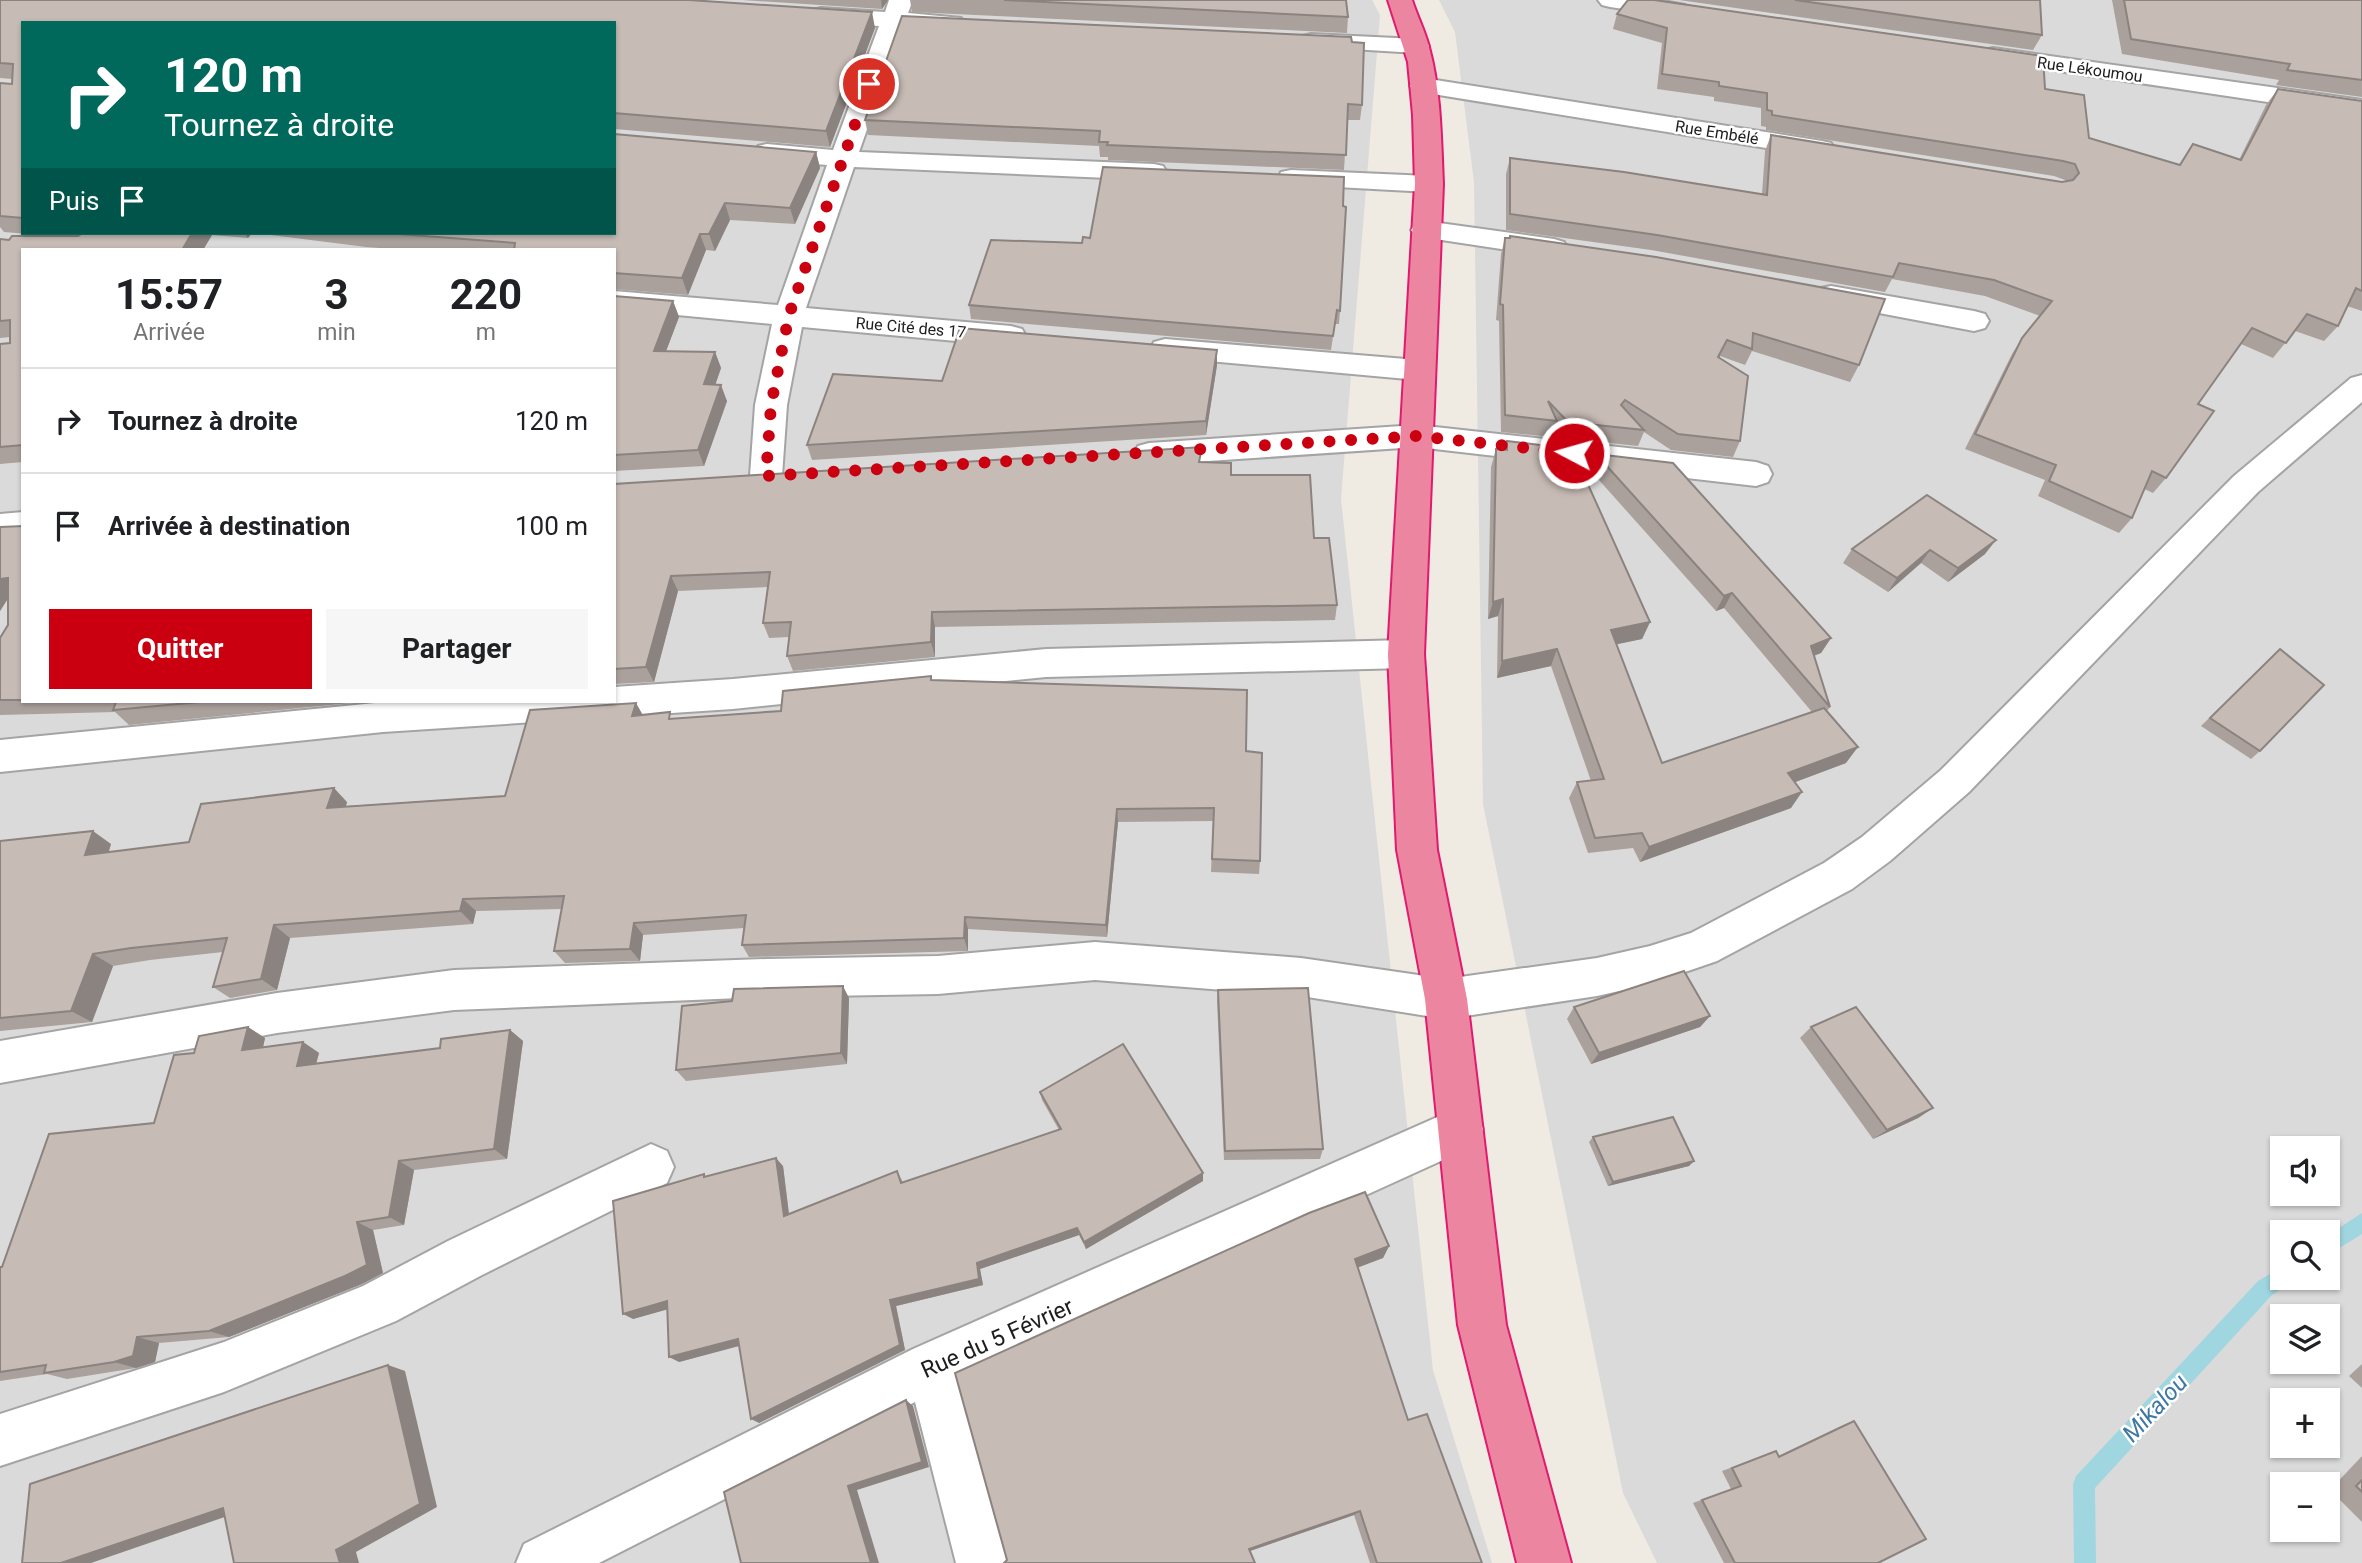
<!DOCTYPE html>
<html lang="fr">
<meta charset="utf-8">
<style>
:root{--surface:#fff;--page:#f6f6f6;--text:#202124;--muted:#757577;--line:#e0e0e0;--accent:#ca0011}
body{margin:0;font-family:Roboto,sans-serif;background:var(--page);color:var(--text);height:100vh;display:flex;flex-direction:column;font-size:26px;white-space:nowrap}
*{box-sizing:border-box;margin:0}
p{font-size:23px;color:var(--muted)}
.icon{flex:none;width:38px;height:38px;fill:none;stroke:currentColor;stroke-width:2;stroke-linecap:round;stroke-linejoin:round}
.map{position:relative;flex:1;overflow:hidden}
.panel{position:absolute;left:21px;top:248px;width:595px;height:455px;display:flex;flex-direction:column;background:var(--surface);border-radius:0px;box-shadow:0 2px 5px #0004}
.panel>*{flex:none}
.guide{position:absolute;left:21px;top:21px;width:595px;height:214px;border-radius:0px;box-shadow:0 2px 5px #0004;background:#00695c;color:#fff;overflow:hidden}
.tools{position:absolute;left:2270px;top:1136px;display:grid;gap:14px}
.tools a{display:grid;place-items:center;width:70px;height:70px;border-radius:0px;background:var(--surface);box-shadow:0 2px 5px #0004;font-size:35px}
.pin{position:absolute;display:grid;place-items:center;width:60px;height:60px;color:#fff;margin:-30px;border:4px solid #fff;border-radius:50%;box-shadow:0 2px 7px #0007}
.me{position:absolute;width:77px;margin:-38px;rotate:276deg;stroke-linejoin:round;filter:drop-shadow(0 0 5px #0008)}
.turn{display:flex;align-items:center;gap:24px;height:147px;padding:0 28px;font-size:32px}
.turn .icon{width:91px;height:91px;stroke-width:2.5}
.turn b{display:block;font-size:49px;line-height:60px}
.then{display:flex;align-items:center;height:66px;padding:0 28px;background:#0003;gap:14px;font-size:26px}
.eta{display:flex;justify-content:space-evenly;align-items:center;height:119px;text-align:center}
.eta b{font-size:42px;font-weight:700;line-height:49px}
.button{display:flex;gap:14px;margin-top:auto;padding:14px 28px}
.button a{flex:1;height:80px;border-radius:0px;background:var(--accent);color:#fff;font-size:28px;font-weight:700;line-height:80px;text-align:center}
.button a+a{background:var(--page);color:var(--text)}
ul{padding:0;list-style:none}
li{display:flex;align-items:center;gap:21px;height:105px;padding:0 28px;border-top:2px solid var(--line)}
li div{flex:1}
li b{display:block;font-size:26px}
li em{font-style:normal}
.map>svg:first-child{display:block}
.residential{fill:#dbdada;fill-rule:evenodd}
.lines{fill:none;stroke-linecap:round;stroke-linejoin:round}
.stream{fill:#a0d6df;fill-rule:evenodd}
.street-casing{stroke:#a4a4a4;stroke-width:4}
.highway-casing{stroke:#e21a6f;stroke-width:4}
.street{fill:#fff;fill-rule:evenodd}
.highway{fill:#eb85a0;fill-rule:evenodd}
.wall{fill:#aba19c}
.shaded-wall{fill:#8b837f}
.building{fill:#c7bbb5;stroke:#8b837f;stroke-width:2}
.route{stroke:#ca0011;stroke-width:12;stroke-dasharray:0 21.6}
.labels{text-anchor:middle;stroke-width:5;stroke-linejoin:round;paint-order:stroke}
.far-street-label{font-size:16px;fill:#1d1d1d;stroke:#fff}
.near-street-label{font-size:23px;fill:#1d1d1d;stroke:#fff}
.near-water-label{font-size:24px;font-style:italic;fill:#3f78a2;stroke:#fff}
</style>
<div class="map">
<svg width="2362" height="1563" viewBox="0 0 2362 1563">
<rect width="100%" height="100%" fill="#efeae2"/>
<g class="residential">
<path d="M0,0H1372L1380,15L1341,499L1433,1370L1492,1563H0ZM23,23H614V233H23ZM23,250H614V702H23Z"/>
<path d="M1439,0H2362V1563H1657L1623,1493L1483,804L1474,182L1455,32ZM2282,1148H2328V1194H2282ZM2282,1232H2328V1278H2282ZM2282,1316H2328V1362H2282ZM2282,1400H2328V1446H2282ZM2282,1484H2328V1530H2282Z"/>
</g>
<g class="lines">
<g class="stream">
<polygon points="2362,1213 2362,1234 2328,1255 2328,1235"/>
<polygon points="2282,1267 2282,1278 2292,1278 2289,1284 2272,1295 2095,1488 2096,1563 2074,1563 2073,1484 2076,1476 2258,1281"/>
</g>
<g class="street-casing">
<g id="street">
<polygon points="889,0 913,0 908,13 961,18 965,23 961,28 953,30 903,27 859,152 1154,164 1163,166 1167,172 1163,178 1154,180 854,167 806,308 1011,326 1022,329 1026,336 1022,343 1011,346 802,327 787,405 782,476 778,484 766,488 754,484 750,476 755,405 772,324 614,309 614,291 778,305 827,165 767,160 758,158 754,152 758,146 767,144 833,150 879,26 821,22 813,20 809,15 813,10 821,8 885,12"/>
<polygon points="1598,0 1658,0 1685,5 1689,10 1685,15 1677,17 1610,7 1602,5"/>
<polygon points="1311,34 1417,39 1426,41 1429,46 1426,51 1417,53 1302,46 1299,41 1302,36"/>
<polygon points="1993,48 2362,100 2362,116 1984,60 1981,55 1984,50"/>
<polygon points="1423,78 1822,141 1831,143 1835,149 1831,155 1822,157 1414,91 1410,86 1414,81"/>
<polygon points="1291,170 1429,176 1439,178 1443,184 1439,190 1429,192 1281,184 1278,178 1281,172"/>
<polygon points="1425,221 1554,239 1564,242 1568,248 1564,254 1554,257 1415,236 1411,230 1415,224"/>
<polygon points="1831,286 1974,311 1985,314 1989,321 1985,328 1974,331 1821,302 1816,295 1821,288"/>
<polygon points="1165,339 1418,360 1429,363 1433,370 1429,377 1418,380 1154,356 1150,349 1154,342"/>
<polygon points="2362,375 2362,402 2258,492 1969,792 1890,861 1852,889 1717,961 1650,984 1597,996 1446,1019 1301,996 1095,980 938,994 767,997 454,1010 277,1033 0,1083 0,1041 277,993 454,970 767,959 938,956 1095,942 1301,958 1446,979 1597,958 1650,946 1691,933 1824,863 1862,837 1941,770 2234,476 2351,378"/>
<polygon points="1417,425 1756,462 1768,466 1772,474 1768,482 1756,486 1417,447 1149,465 1138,462 1133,454 1138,446 1149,443"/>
<polygon points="23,512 23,536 0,538 0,514"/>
<polygon points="1406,640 1419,644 1424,654 1419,664 1406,668 1046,677 733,709 383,732 0,772 0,740 385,702 614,702 614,687 733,679 1046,649"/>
<polygon points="1460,1107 1476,1113 1483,1129 1476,1145 959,1380 1010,1563 956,1563 915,1402 599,1563 516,1563 524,1544 913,1349"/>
<polygon points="651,1144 667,1151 674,1167 667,1183 482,1275 396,1321 224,1392 0,1466 0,1414 224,1342 363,1286 448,1241"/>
</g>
</g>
<g class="highway-casing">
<path id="highway" d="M1388,0H1412C1417,16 1425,31 1429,47C1441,91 1441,138 1443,184L1424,654L1437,850L1467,999L1506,1325L1571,1563H1517L1458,1325L1425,999L1397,850L1388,654L1415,184L1413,115L1408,62Z"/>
</g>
<use href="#street" class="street"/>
<use href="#highway" class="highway"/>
</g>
<g class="wall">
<polygon points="0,0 875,28 830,147 614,129 614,23 23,23 23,233 252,233 248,238 212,235 203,250 23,250 23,462 0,464 0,344 10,343 10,337 0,338 0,239 9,240 52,236 4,232 0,227 0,83 12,84 12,79 0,78"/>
<polygon points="742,0 888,0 882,9"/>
<polygon points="910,0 1346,0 1348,17 1347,33 912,12"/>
<polygon points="1679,0 2040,0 2042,35 2033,50"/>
<polygon points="2112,0 2362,0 2362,97 2276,85 2279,80 2122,54"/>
<polygon points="1617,14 2045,89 2089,138 2179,165 2193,144 2239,160 2266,105 2278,89 2362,101 2362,311 2347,306 2338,326 2324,341 2295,331 2273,358 2241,344 2198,404 2166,478 2153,493 2144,489 2132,518 2119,533 2038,496 2045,480 1965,449 2012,354 2022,338 2040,316 1985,296 1892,279 1885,292 1651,250 1506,230 1506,174 1510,158 1762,194 1765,151 1771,135 2062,182 2066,181 2065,180 2054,176 1766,130 1766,127 1761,126 1761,108 1714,101 1714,97 1657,89 1662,43 1613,29"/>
<polygon points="902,16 1362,105 1360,120 1347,120 1344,170 1108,160 1108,157 1100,157 1099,146 868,135 865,120"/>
<polygon points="816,152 820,168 795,224 730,220 715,251 706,250 688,295 614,289 614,250 408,250 366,247 255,233 614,233"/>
<polygon points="1343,206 1340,311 1339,324 1335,324 1331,350 971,319 969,305 1082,243 1090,238"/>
<polygon points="1505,238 1859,365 1850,382 1752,351 1745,365 1720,356 1720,358 1740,441 1733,457 1671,450 1644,432 1638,446 1563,438 1555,430 1552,437 1501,432 1499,321 1496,320 1501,254"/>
<polygon points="614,296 673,301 679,317 666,351 715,352 721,368 715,385 727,401 704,466 614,471"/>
<polygon points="1217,350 1217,365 1206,435 812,460 807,445 942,381"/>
<polygon points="1507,441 1650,622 1642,639 1616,644 1662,763 1812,712 1724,608 1716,611 1590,470 1596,454 1831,638 1821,653 1814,656 1830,707 1827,711 1846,763 1795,782 1791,808 1640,862 1633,848 1588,853 1569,798 1577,782 1591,781 1551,666 1497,678 1498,616 1488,619 1491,467 1496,449 1504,449"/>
<polygon points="1201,462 1231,475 1314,538 1337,605 1335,620 935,627 935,657 793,671 787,656 789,637 769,638 763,623 768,587 678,591 654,682 614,684 614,484"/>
<polygon points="1927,495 1985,554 1948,582 1921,563 1888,592 1843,563 1852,549"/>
<polygon points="23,526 23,702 361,702 129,725 115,712 0,715 0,638 8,625 8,598 0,611 0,527"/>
<polygon points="2280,649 2260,751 2251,759 2201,726"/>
<polygon points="931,676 932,680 1246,751 1260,861 1259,874 1211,872 1213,821 1118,822 1107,937 968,929 968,951 749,957 742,945 744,928 643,935 640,961 565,963 554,951 562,909 476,911 473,924 290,938 277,990 230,998 213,987 223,952 150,960 113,966 92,1022 0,1031 0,841 111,844 109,852 189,842 347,802 346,806 505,796 643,715 674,719 781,711"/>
<polygon points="1218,990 1323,1149 1320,1159 1224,1160 1217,1001"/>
<polygon points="849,998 847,1064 686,1081 676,1070"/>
<polygon points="1574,1007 1710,1016 1700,1027 1591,1064 1567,1019"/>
<polygon points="248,1027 265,1038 263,1047 303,1042 319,1053 316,1063 440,1048 510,1030 523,1041 507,1159 414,1170 404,1225 373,1230 383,1273 362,1284 229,1337 159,1343 155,1362 136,1368 67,1379 47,1374 0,1381 0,1267 2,1267 154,1123 194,1053"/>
<polygon points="1811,1027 1933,1108 1918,1118 1873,1139 1800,1038"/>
<polygon points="1040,1092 1203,1181 1086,1249 1079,1235 980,1269 983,1285 896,1306 905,1350 759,1423 739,1346 679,1362 667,1309 633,1319 706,1176 783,1166 789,1214 897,1171 903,1182 1059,1130 1042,1100"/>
<polygon points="1593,1137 1694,1161 1689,1166 1608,1186 1589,1142"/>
<polygon points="1389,1246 1383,1258 1357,1267 1408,1420 1482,1563 1370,1563 1354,1515 1250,1551 1007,1560 955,1373"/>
<polygon points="2362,1364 2362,1388 2349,1376"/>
<polygon points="1854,1421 1878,1563 1724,1563 1693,1503 1731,1489 1722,1471 1776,1451 1778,1456 1843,1425"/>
<polygon points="2362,1456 2362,1522 2330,1490"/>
</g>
<g class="shaded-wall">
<polygon points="881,0 888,0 882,9"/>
<polygon points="872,12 875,28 830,147 826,131"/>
<polygon points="816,152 820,168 795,224 790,208"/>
<polygon points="725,203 730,220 715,251 709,234"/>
<polygon points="192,233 210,233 212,235 203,250 182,250"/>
<polygon points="244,233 252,233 248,238"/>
<polygon points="700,234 706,250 688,295 682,278"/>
<polygon points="673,301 679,317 660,367 654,351"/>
<polygon points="1217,350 1217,365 1206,435 1206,421"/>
<polygon points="715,352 721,368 710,400 704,384"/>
<polygon points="721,385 727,401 704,466 698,450"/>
<polygon points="1996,540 1985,554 1948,582 1958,568"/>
<polygon points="1930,550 1921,563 1888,592 1897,578"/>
<polygon points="671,576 678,591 654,682 646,667"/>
<polygon points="8,578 9,597 0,611 0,579"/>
<polygon points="1732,593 1724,608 1716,611 1724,596"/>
<polygon points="1503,599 1498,616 1488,619 1493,602"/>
<polygon points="932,612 935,627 935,657 931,642"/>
<polygon points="1650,622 1642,639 1604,647 1611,630"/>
<polygon points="1831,638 1821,653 1801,660 1811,646"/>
<polygon points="1557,649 1551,666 1497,678 1502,661"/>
<polygon points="636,703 644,717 632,716"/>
<polygon points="1858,747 1846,763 1777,789 1788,773"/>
<polygon points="334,788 347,802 342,821 327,808"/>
<polygon points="1802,792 1791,808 1640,862 1649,847"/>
<polygon points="1117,809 1118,822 1107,937 1106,925"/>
<polygon points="93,831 111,844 103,868 85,855"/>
<polygon points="463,899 476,911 473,924 460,911"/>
<polygon points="965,917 968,929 968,951 964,938"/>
<polygon points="634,923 643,935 640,961 630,949"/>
<polygon points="274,925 290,938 277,990 261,979"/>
<polygon points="93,954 113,966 92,1022 71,1011"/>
<polygon points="843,986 849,998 847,1064 841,1053"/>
<polygon points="1710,1016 1700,1027 1591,1064 1599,1053"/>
<polygon points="248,1027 265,1038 260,1061 242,1050"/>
<polygon points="510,1030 523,1041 507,1159 494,1149"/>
<polygon points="303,1042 319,1053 313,1076 297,1066"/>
<polygon points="1933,1108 1918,1118 1873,1139 1887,1130"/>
<polygon points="776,1158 783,1166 790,1223 784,1216"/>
<polygon points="399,1161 414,1170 404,1225 389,1217"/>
<polygon points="1694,1161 1689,1166 1608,1186 1613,1182"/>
<polygon points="1203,1173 1203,1181 1086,1249 1084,1242"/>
<polygon points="357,1222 373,1230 383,1273 362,1284 229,1337 209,1331"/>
<polygon points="1077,1228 1079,1235 980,1269 983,1285 896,1306 905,1350 759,1423 751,1419 890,1300 977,1263"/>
<polygon points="1389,1246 1383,1258 1349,1271 1355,1259"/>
<polygon points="667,1301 676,1307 633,1319 623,1314"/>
<polygon points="137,1337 159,1343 155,1362 136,1368 114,1362"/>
<polygon points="738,1339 746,1344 679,1362 669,1357"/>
<polygon points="388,1365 405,1371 437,1507 356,1552 359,1563 340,1563 336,1550"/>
<polygon points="906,1400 913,1406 929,1467 857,1490 879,1563 871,1563 848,1486"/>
<polygon points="223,1508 245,1510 91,1563 61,1563"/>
<polygon points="1360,1511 1354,1515 1247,1552 1249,1549"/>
</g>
<g class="building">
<polygon points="0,0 689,0 872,12 826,131 614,113 614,23 23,23 23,218 0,216 0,83 12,84 13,64 0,63"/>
<polygon points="1004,0 1346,0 1348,17"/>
<polygon points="1628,0 1654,0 2043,56 2045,89 2084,95 2089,138 2180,165 2193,144 2241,160 2278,89 2362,101 2362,291 2356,288 2338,326 2307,314 2286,343 2252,328 2198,404 2214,411 2166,478 2152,471 2132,518 2049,481 2056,465 1975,434 2022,338 2052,301 1994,280 1899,263 1893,277 1657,235 1510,214 1510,158 1624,172 1767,195 1771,135 2062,182 2073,180 2079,173 2075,164 2063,161 1772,115 1772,111 1767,110 1767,93 1719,86 1719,82 1662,74 1667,28 1617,14"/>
<polygon points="1795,0 2040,0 2042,35"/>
<polygon points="2124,0 2362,0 2362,80 2287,70 2290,64 2131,39"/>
<polygon points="902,16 1351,37 1352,42 1364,43 1362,105 1348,104 1346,155 1107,145 1108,142 1099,142 1100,131 865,120"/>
<polygon points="614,134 816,152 790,208 725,203 709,234 700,234 682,278 614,273 614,250 514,250 515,243 385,233 614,233"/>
<polygon points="1103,167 1344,177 1343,206 1346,207 1340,311 1337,310 1333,336 969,305 991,240 1082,243 1083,237 1090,238"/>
<polygon points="80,233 192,233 182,250 23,250 23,445 0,447 0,344 10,343 10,320 0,321 0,239 9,240 12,236 78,236 81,234"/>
<polygon points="1510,236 1656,257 1885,299 1859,365 1753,333 1752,349 1727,340 1718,357 1748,376 1740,441 1678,434 1625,400 1621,405 1644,430 1568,422 1548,401 1557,421 1505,415 1503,305 1500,304 1505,238 1510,238"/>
<polygon points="614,296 673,301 654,351 715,352 704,384 721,385 698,450 614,455"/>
<polygon points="960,328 1217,350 1206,421 807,445 833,374 942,381"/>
<polygon points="1507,441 1572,449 1650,622 1611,630 1662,763 1824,708 1858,747 1788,773 1802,792 1649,847 1642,833 1595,838 1577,782 1604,779 1557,649 1502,661 1503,599 1493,602 1496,449 1507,450"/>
<polygon points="1202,447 1199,462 1231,463 1231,475 1310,475 1314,538 1329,538 1337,605 932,612 931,642 787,656 791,622 763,623 770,572 671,576 646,667 614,669 614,484"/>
<polygon points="1596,454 1673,463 1831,638 1811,646 1830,707 1732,593 1724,596"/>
<polygon points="1927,495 1996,540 1958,568 1930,550 1897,578 1852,549"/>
<polygon points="23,526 23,700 0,700 0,638 8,625 8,578 0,579 0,527"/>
<polygon points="2280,649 2324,685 2260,751 2210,718"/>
<polygon points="931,676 931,680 1247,690 1246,751 1262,753 1260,861 1212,859 1214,808 1117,809 1106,925 965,917 964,938 742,945 746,915 634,923 630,949 554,951 564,896 463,899 460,911 274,925 261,979 213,987 227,938 131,948 93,954 71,1011 0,1018 0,841 93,831 85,855 189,842 201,804 334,788 327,808 505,796 530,710 636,703 632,716 670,712 669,719 781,711 783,691"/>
<polygon points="116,702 200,702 113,710"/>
<polygon points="1684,971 1710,1016 1599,1053 1574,1007"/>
<polygon points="843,986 841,1053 676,1070 682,1006 732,1001 734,989"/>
<polygon points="1308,988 1323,1149 1225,1151 1218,990"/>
<polygon points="1856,1007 1933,1108 1887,1130 1811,1027"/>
<polygon points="248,1027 242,1050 303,1042 297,1066 440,1048 441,1039 510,1030 494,1149 399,1161 389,1217 357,1222 367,1265 345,1276 209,1331 137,1337 133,1356 114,1362 44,1373 46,1365 0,1372 0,1267 2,1267 49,1134 154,1123 174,1055 194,1053 199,1036"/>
<polygon points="1123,1044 1203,1173 1084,1242 1077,1228 977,1263 979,1279 890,1300 900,1345 751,1419 738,1339 669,1357 667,1301 623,1314 613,1201 704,1174 704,1177 776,1158 784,1216 897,1171 901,1183 1061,1129 1040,1092"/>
<polygon points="1673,1117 1694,1161 1613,1182 1593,1137"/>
<polygon points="1365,1192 1389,1246 1355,1259 1408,1420 1427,1414 1482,1563 1377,1563 1360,1511 1249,1549 1255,1563 1004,1563 1007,1560 955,1373 1309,1213"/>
<polygon points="388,1365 420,1504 336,1550 340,1563 234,1563 223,1508 61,1563 22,1563 30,1484"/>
<polygon points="906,1400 922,1462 848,1486 871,1563 741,1563 724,1492"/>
<polygon points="1854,1421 1926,1539 1878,1563 1735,1563 1702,1500 1741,1486 1732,1468 1776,1451 1779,1457"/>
<polygon points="2362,1480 2362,1492 2356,1486"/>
</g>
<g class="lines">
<polyline class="route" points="869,84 789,315 771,405 766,476 1417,436 1574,453"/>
</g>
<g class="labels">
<g class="far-street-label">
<text transform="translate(2090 69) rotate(8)" y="6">Rue Lékoumou</text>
<text transform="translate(1717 132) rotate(9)" y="6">Rue Embélé</text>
<text transform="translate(911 327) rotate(5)" y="6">Rue Cité des 17</text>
</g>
<g class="near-street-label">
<text transform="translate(997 1338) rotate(-24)" y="8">Rue du 5 Février</text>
</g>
<g class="near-water-label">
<text transform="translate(2155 1408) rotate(-47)" y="8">Mikalou</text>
</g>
</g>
</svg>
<div class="tools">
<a><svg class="icon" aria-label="sound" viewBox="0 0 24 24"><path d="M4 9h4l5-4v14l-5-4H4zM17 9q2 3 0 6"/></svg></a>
<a><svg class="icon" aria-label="search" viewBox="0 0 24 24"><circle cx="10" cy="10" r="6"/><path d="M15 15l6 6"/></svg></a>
<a><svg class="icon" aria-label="layers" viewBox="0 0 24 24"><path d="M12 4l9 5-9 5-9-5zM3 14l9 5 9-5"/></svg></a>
<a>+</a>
<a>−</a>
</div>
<div class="pin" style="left:869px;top:84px;background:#d93025"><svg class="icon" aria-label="arrive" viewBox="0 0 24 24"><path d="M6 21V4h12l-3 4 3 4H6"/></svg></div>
<svg class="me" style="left:1574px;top:453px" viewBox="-20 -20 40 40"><circle r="17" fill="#ca0011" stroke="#fff" stroke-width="3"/><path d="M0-11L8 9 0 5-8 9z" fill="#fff"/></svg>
<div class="guide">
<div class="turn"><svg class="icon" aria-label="right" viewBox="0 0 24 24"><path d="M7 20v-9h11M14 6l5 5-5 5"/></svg><div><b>120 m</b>Tournez à droite</div></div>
<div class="then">Puis<svg class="icon" aria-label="arrive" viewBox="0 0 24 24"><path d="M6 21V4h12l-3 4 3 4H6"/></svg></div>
</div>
<section class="panel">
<div class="eta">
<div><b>15:57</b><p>Arrivée</p></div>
<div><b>3</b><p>min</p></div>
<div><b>220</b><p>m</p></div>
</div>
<ul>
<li><svg class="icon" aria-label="right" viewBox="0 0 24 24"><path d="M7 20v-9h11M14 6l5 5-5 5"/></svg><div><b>Tournez à droite</b></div><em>120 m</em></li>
<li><svg class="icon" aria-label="arrive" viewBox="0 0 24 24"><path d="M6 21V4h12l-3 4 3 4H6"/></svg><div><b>Arrivée à destination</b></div><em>100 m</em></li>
</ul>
<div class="button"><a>Quitter</a><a>Partager</a></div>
</section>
</div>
